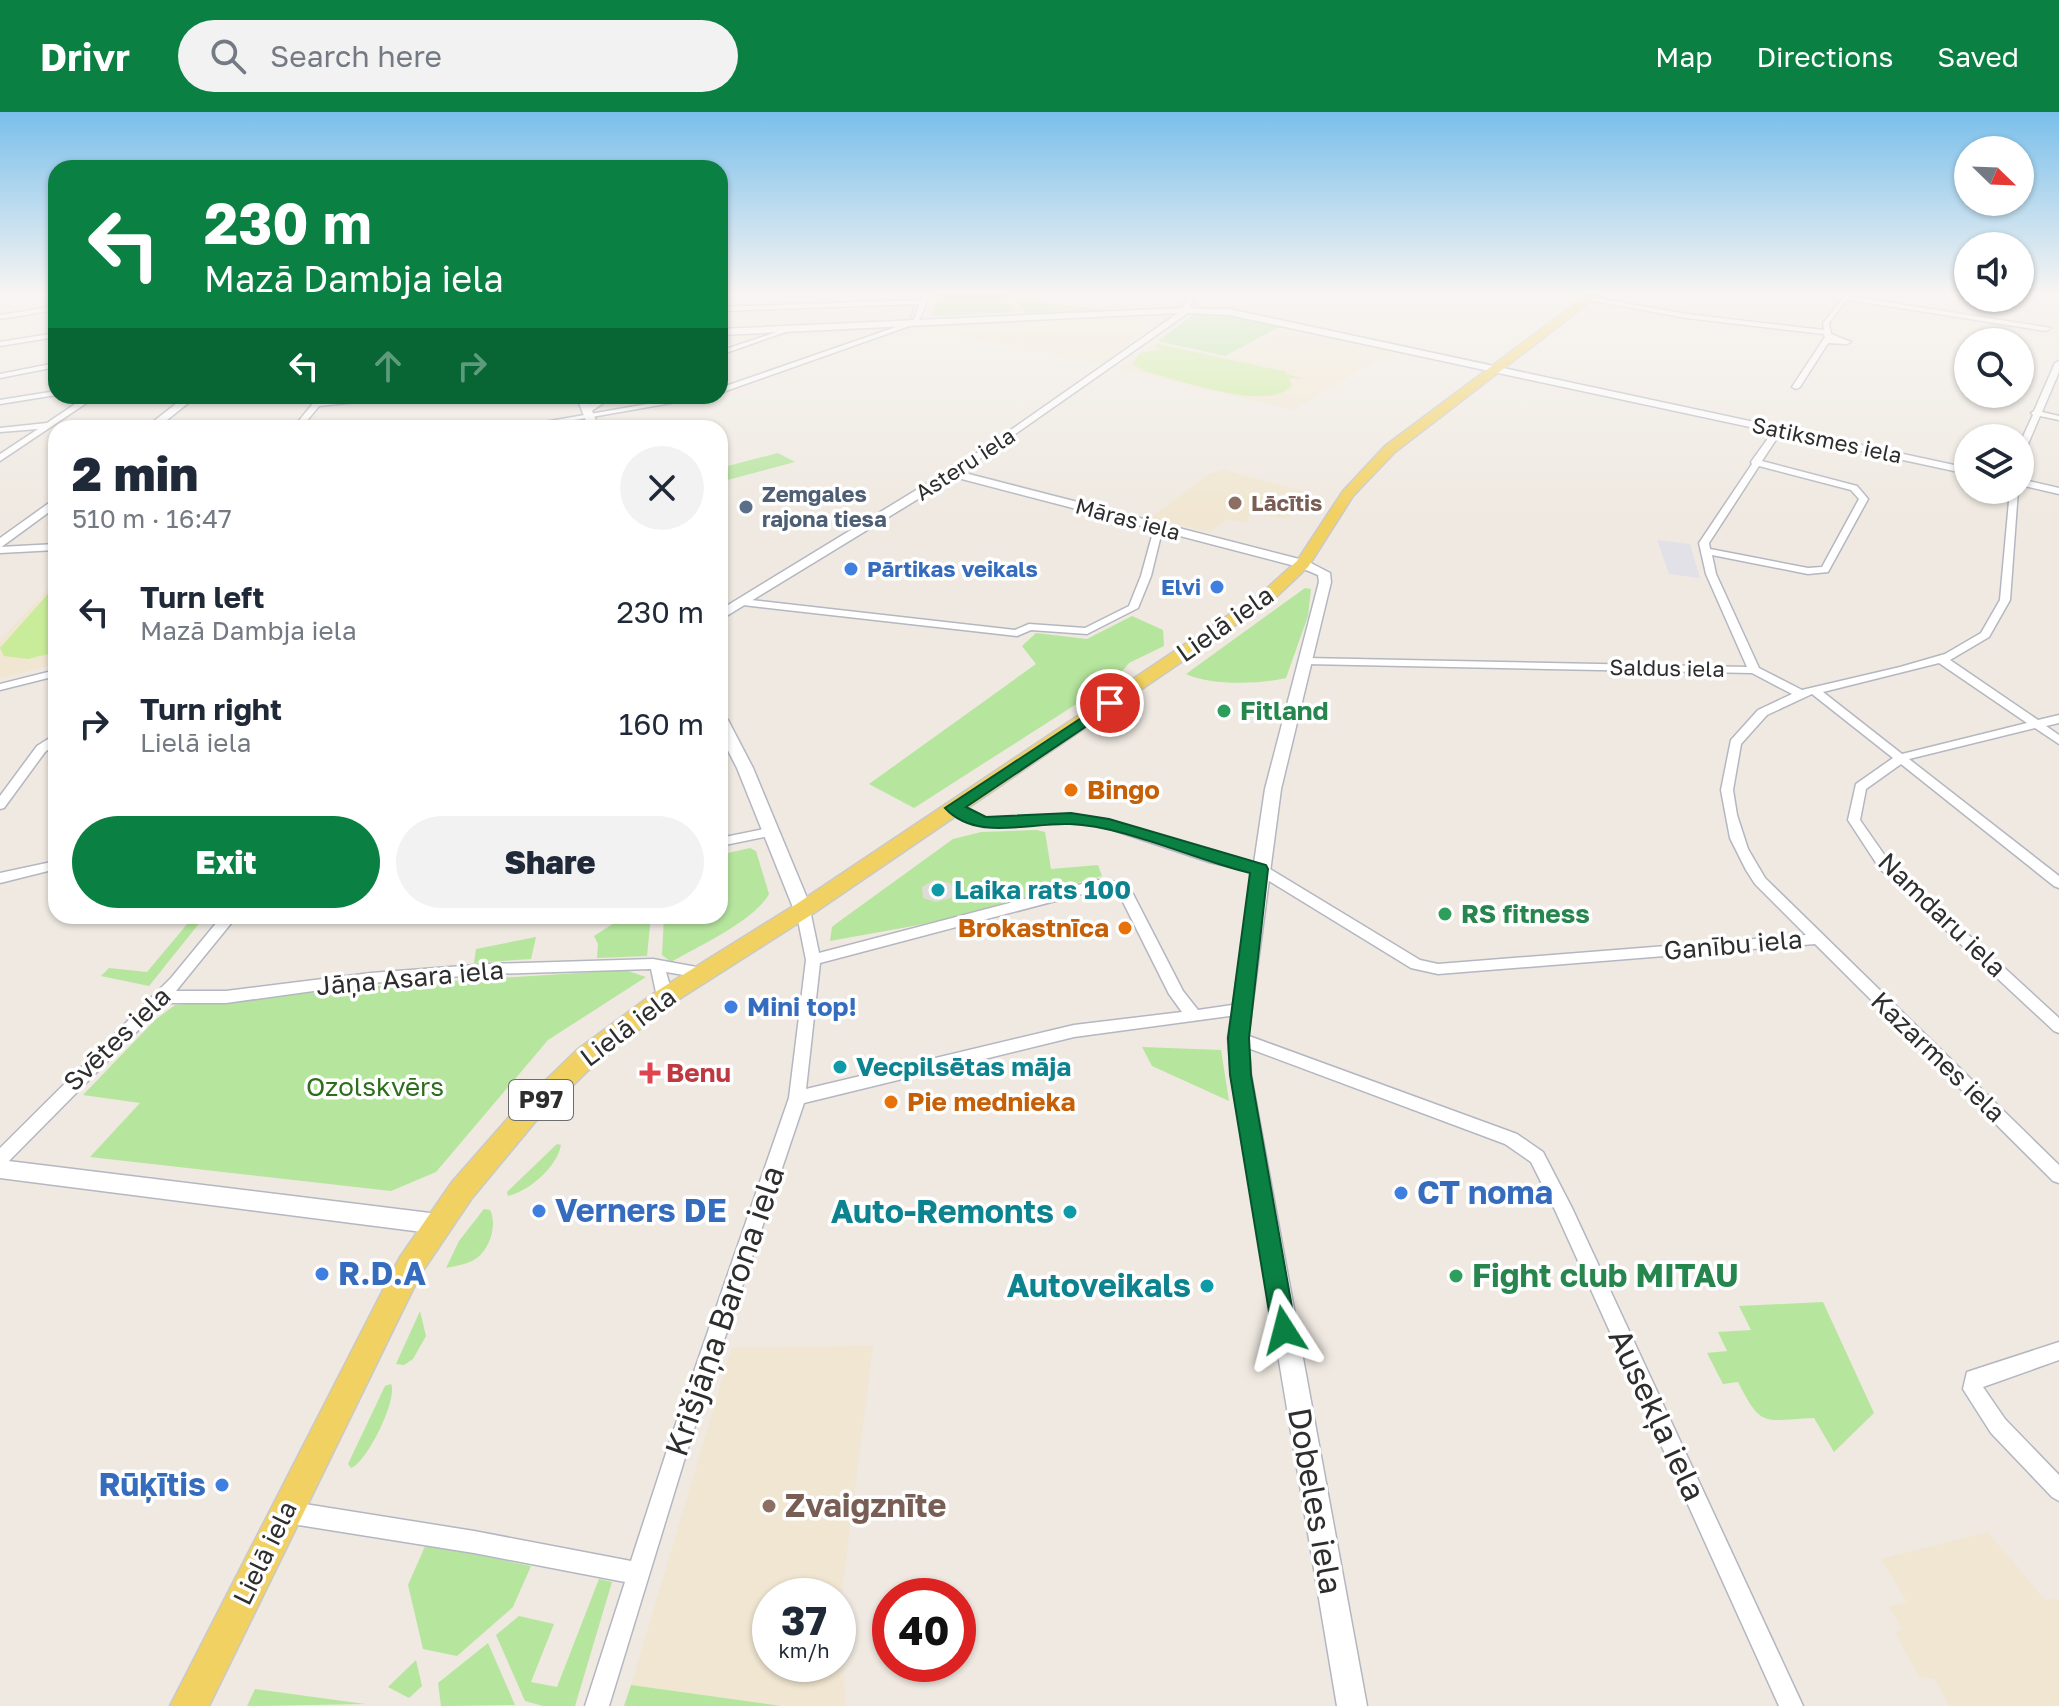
<!DOCTYPE html>
<meta charset="utf-8">
<style>
:root{--surface:#fff;--page:#f2f2f3;--text:#1f2937;--muted:#747a83;--accent:#0b8043}
body{margin:0;font-family:"Golos Text",sans-serif;background:var(--page);color:var(--text);height:100vh;display:flex;flex-direction:column;font-size:30px;white-space:nowrap}
*{box-sizing:border-box;margin:0}
p{font-size:26px;color:var(--muted)}
.icon{flex:none;width:44px;height:44px;fill:none;stroke:currentColor;stroke-width:2;stroke-linecap:round;stroke-linejoin:round}
.map{position:relative;flex:1;overflow:hidden}
.panel{position:absolute;left:48px;top:308px;width:680px;height:504px;display:flex;flex-direction:column;background:var(--surface);border-radius:24px;box-shadow:0 2px 6px #0004}
.panel>*{flex:none}
.guide{position:absolute;left:48px;top:48px;width:680px;height:244px;border-radius:24px;box-shadow:0 2px 6px #0004;background:#0b8043;color:#fff;overflow:hidden}
.needle{width:52px;rotate:113deg}
.buttons{position:absolute;left:1954px;top:24px;display:grid;gap:16px}
.buttons a{display:grid;place-items:center;width:80px;height:80px;border-radius:50%;background:var(--surface);box-shadow:0 2px 6px #0004;font-size:40px}
.speed{position:absolute;left:752px;top:1466px;display:flex;gap:16px;font-size:40px;font-weight:700;text-align:center}
.speed>*{display:grid;place-content:center;width:104px;height:104px;border-radius:50%;background:var(--surface);box-shadow:0 2px 6px #0004;line-height:1}
.speed small{font-size:20px;font-weight:400}
.speed .limit{border:12px solid #d22;background:#fff;color:#111}
.pin{position:absolute;display:grid;place-items:center;width:68px;height:68px;color:#fff;margin:-34px;border:4px solid #fff;border-radius:50%;box-shadow:0 2px 8px #0007}
.me{position:absolute;width:88px;margin:-44px;rotate:351deg;stroke-linejoin:round;filter:drop-shadow(0 0 6px #0008)}
.turn{display:flex;align-items:center;gap:28px;height:168px;padding:0 24px;font-size:36px}
.turn .icon{width:104px;height:104px;stroke-width:2.5}
.turn b{display:block;font-size:56px;line-height:68px}
.lanes{display:flex;align-items:center;height:76px;padding:0 24px;background:#0003;justify-content:center;gap:40px;direction:ltr}
.lanes .off{opacity:.35}
.round{display:grid;place-items:center;flex:none;width:84px;height:84px;border-radius:42px;background:var(--page)}
.overview{display:flex;align-items:center;justify-content:space-between;height:136px;padding:0 24px}
h1{font-size:48px;font-weight:800;line-height:60px}
.button{display:flex;gap:16px;margin-top:auto;padding:16px 24px}
.button a{flex:1;height:92px;border-radius:48px;background:var(--accent);color:#fff;font-size:32px;font-weight:800;line-height:92px;text-align:center}
.button a+a{background:var(--page);color:var(--text)}
ul{padding:0;list-style:none}
li{display:flex;align-items:center;gap:24px;height:112px;padding:0 24px}
li div{flex:1}
li b{display:block;font-size:30px}
li em{font-style:normal}
header{display:flex;align-items:center;gap:48px;box-sizing:border-box;height:112px;padding:0 40px;background:var(--accent);color:#fff}
header strong{font-size:38px}
nav{display:flex;gap:44px;margin-inline-start:auto;font-size:28px}
.search{width:560px;height:72px;background:var(--page);display:flex;align-items:center;gap:20px;box-sizing:border-box;padding:0 28px;border-radius:44px;color:var(--muted);font-size:30px}
.map>svg:first-child{display:block}
.industrial{fill:#e3e1e8}
.education{fill:#f0e6d1;fill-rule:evenodd}
.green{fill:#b6e59e}
.pitch{fill:#c9ec9a}
.plaza{fill:#dfdcd8}
.lines{fill:none;stroke-linecap:round;stroke-linejoin:round}
.stream{stroke:#75cff0;stroke-width:2}
.minor-casing{stroke:#b4b7c1;stroke-width:3}
.tertiary-casing{stroke:#b4b7c1;stroke-width:3}
.secondary-casing{stroke:#b4b7c1;stroke-width:3}
.primary-casing{stroke:#c9c9c9;stroke-width:3}
.minor{fill:#fff;fill-rule:evenodd}
.tertiary{fill:#fff;fill-rule:evenodd}
.secondary{fill:#fff;fill-rule:evenodd}
.primary{fill:#f2d163;fill-rule:evenodd}
.route{fill:#0b8043;stroke:#07532c;stroke-width:2}
.education-dot{fill:#8d6e63;stroke:#fff;stroke-width:3}
.service-dot{fill:#5c6f8a;stroke:#fff;stroke-width:3}
.shop-dot{fill:#3f7fe0;stroke:#fff;stroke-width:3}
.leisure-dot{fill:#2e9e5b;stroke:#fff;stroke-width:3}
.food-dot{fill:#e8710a;stroke:#fff;stroke-width:3}
.culture-dot{fill:#0f9aa8;stroke:#fff;stroke-width:3}
.health-dot{fill:#e0444e;stroke:#fff;stroke-width:3}
.labels{text-anchor:middle;stroke-width:7;stroke-linejoin:round;paint-order:stroke}
.far-street-label{font-size:22px;fill:#2e2e2e;stroke:#fff}
.far-service-label{font-size:22px;font-weight:bold;fill:#4e5e75;stroke:#fff;text-anchor:start}
.far-education-label{font-size:22px;font-weight:bold;fill:#785e54;stroke:#fff;text-anchor:start}
.far-shop-label{font-size:22px;font-weight:bold;fill:#366cbe;stroke:#fff;text-anchor:start}
.shield{fill:#fff;stroke:#6d6d6d;stroke-width:2}
.shield-label{font-size:24px;font-weight:bold;fill:#2e2e2e}
.street-label{font-size:26px;fill:#2e2e2e;stroke:#fff}
.leisure-label{font-size:26px;font-weight:bold;fill:#27864d;stroke:#fff;text-anchor:start}
.food-label{font-size:26px;font-weight:bold;fill:#c56008;stroke:#fff;text-anchor:start}
.culture-label{font-size:26px;font-weight:bold;fill:#0d838f;stroke:#fff;text-anchor:start}
.shop-label{font-size:26px;font-weight:bold;fill:#366cbe;stroke:#fff;text-anchor:start}
.health-label{font-size:26px;font-weight:bold;fill:#be3a42;stroke:#fff;text-anchor:start}
.park-label{font-size:26px;fill:#2c6e1b;stroke:#fff}
.near-shop-label{font-size:32px;font-weight:bold;fill:#366cbe;stroke:#fff;text-anchor:start}
.near-culture-label{font-size:32px;font-weight:bold;fill:#0d838f;stroke:#fff;text-anchor:end}
.near-leisure-label{font-size:32px;font-weight:bold;fill:#27864d;stroke:#fff;text-anchor:start}
.near-street-label{font-size:32px;fill:#2e2e2e;stroke:#fff}
.near-education-label{font-size:32px;font-weight:bold;fill:#785e54;stroke:#fff;text-anchor:start}
</style>
<header>
<strong>Drivr</strong>
<div class="search"><svg class="icon" aria-label="search" viewBox="0 0 24 24"><circle cx="10" cy="10" r="6"/><path d="M15 15l6 6"/></svg>Search here</div>
<nav><a>Map</a><a>Directions</a><a>Saved</a></nav>
</header>
<div class="map">
<svg width="2059" height="1594" viewBox="0 0 2059 1594">
<rect width="100%" height="100%" fill="#efe9e1"/>
<g class="industrial">
<polygon points="1892,180 1968,180 1968,186 2020,186 2020,180 2059,183 2059,207 1892,186"/>
<polygon points="1657,428 1690,432 1700,466 1669,462"/>
</g>
<g class="education">
<polygon points="1147,204 1163,206 1103,252 915,216"/>
<polygon points="1283,215 1394,238 1293,298 1118,256 1158,230 1226,246"/>
<polygon points="1224,358 1305,380 1288,407 1251,401 1246,411 1227,407 1209,420 1151,406 1209,362"/>
<polygon points="56,469 56,552 0,566 0,528"/>
<path d="M873,1234L839,1503L846,1594H781L631,1573L732,1235ZM770,1484H838V1552H770Z"/>
<polygon points="1988,1420 2045,1488 2059,1487 2059,1594 1949,1594 1935,1567 1919,1564 1895,1521 1902,1518 1889,1494 1907,1490 1881,1447"/>
</g>
<g class="green">
<polygon points="939,180 1013,180 1005,187 1016,200 932,204"/>
<polygon points="1026,183 1021,189 1109,198 1027,203 1015,187"/>
<polygon points="1197,200 1283,213 1225,244 1158,229"/>
<polygon points="778,341 795,350 720,370 720,356"/>
<path d="M1305,476L1311,477L1308,504L1286,566C1260,572 1211,574 1186,562Z"/>
<polygon points="1132,504 1163,518 1164,534 1129,551 1117,566 914,696 869,672 1036,552 1022,534 1036,521 1087,527"/>
<polygon points="1036,718 1045,720 1051,757 1098,753 1102,764 946,808 830,829 832,815 837,811 953,727 981,720"/>
<path d="M720,735H725L728,741L750,736L756,739L769,782C754,809 699,834 671,850L662,843L664,804H720Z"/>
<polygon points="194,804 205,804 149,874 101,864 109,856 147,860"/>
<polygon points="651,804 647,844 597,846 598,832 594,824 622,806"/>
<polygon points="536,825 531,847 474,851 476,837"/>
<polygon points="625,858 646,865 548,928 436,1060 391,1079 90,1045 140,991 83,983 155,908 175,893 390,873"/>
<polygon points="1142,935 1221,938 1229,989 1152,954"/>
<path d="M557,1032L561,1033C557,1055 529,1079 508,1084L507,1080Z"/>
<path d="M484,1097L490,1098C498,1114 489,1141 472,1149C464,1153 454,1154 446,1156L459,1129Z"/>
<path d="M1823,1190L1874,1301L1834,1340L1814,1306C1763,1308 1762,1317 1738,1270L1723,1272L1707,1241L1727,1239L1718,1220L1751,1218L1739,1194Z"/>
<polygon points="420,1199 426,1224 413,1247 404,1253 396,1252"/>
<path d="M391,1272C398,1287 367,1350 351,1356L348,1352L385,1274Z"/>
<polygon points="426,1432 531,1454 513,1495 457,1544 423,1537 408,1473"/>
<polygon points="599,1467 612,1470 575,1594 543,1594 525,1589 496,1523 519,1504 554,1512 531,1570 557,1575"/>
<polygon points="488,1531 515,1593 441,1594 438,1571"/>
<polygon points="416,1548 422,1574 409,1586 388,1575"/>
<polygon points="631,1573 781,1594 624,1594"/>
<polygon points="255,1577 365,1592 247,1594"/>
</g>
<g class="pitch">
<path d="M1157,232L1287,260L1285,262L1305,267L1289,266L1292,274C1266,301 1177,267 1144,259L1133,252L1140,241L1163,237L1154,234Z"/>
<polygon points="56,473 56,540 28,547 4,544 0,536"/>
</g>
<polygon class="plaza" points="934,768 950,771 954,778 951,786 936,790 923,786 922,775"/>
<g class="lines">
<polyline class="stream" points="910,207 919,180"/>
<g class="minor-casing">
<g id="minor">
<polygon points="925,180 931,180 918,211 720,281 720,276 913,209 920,192 720,199 720,195 922,188"/>
<polygon points="1590,185 1686,202 1824,218 1823,211 1845,184 1848,186 1829,211 1831,222 1851,230 1847,232 1828,231 1800,275 1796,277 1792,275 1825,225 1824,222 1686,206 1588,188"/>
<polygon points="56,194 56,198 0,207 0,203"/>
<polygon points="792,215 797,216 720,243 720,239"/>
<polygon points="56,221 56,225 0,234 0,230"/>
<polygon points="2059,249 2059,260 2042,300 2059,304 2059,308 2040,304 2024,341 2020,344 2020,331 2033,303 2031,301 2034,299 2055,251"/>
<polygon points="56,251 56,255 0,266 0,262"/>
<polygon points="56,279 56,283 0,292 0,288"/>
<polygon points="87,284 194,285 190,287 94,286 0,349 0,342 38,317 0,320 0,316 47,311"/>
<polygon points="319,284 325,284 323,289 374,284 401,284 397,286 319,294 301,316 293,316"/>
<polygon points="605,284 614,284 590,300 584,300 584,296"/>
<polygon points="693,284 711,284 529,316 510,316"/>
<path d="M1776,315L1783,317L1762,349L1857,374L1868,387L1828,460L1808,462L1712,443L1716,462L1759,556L1802,578L1900,555L1945,542L1981,521L2000,488L2010,378H2018L2010,488L1989,525L1950,548L2038,608L2059,603V611L2046,614L2059,623V632L2035,616L1909,647L2059,764V776L2054,774L1901,652L1866,677L1860,708L1890,751L2059,906V921L2054,919L1880,757L1848,708L1856,672L1893,646L1812,582L1767,603L1741,632L1733,678L1737,703L1748,737L1765,766L2059,1053V1071L2053,1069L1815,832L1438,862L1411,856L1256,761L1209,750L1107,716L1071,710L983,715L948,696L954,692L959,693L985,707L1071,702L1109,708L1216,743L1265,754L1420,848L1438,852L1806,823L1755,772L1746,758L1730,726L1721,678L1731,628L1758,598L1792,582L1752,561L1306,552L1301,549L1306,546L1747,555L1706,462L1699,431L1752,352L1751,350ZM1759,354L1851,378L1859,387L1822,455L1808,456L1710,437L1709,431ZM1939,551L2027,611L1902,642L1823,580Z"/>
<polygon points="1155,413 1163,415 1151,464 1138,496 1087,522 1031,518 1017,524 743,493 738,490 743,487 1015,518 1029,512 1085,516 1129,494 1141,464"/>
<polygon points="56,432 56,438 0,441 0,435"/>
<polygon points="56,558 56,564 0,578 0,572"/>
<polygon points="56,622 56,632 45,640 4,696 0,697 0,684 37,634"/>
<polygon points="769,716 774,717 776,720 774,723 720,734 720,726"/>
<polygon points="56,749 56,757 0,771 0,761"/>
<path d="M1097,768L1119,770L1132,780L1183,879L1198,898L1239,892L1244,894L1247,898L1244,902L1074,925L804,991L691,1326L609,1594H585L625,1470L474,1441L286,1411L278,1408L275,1400L278,1392L286,1389L474,1419L631,1449L671,1326L789,986L806,848L796,798L798,795L803,793L810,798L819,841ZM1097,778H1111L1121,786L1169,882L1182,900L1074,913L806,977L820,851Z"/>
<polygon points="222,804 237,804 176,879 226,879 371,861 489,852 653,847 702,856 707,857 709,861 707,865 702,866 666,860 673,885 670,889 660,889 657,885 651,857 489,862 371,871 226,891 165,891 6,1052 0,1054 0,1036 171,866"/>
<polygon points="1238,920 1517,1022 1543,1040 1572,1096 1803,1594 1779,1594 1555,1098 1531,1050 1505,1032 1232,930 1230,926 1232,922"/>
<polygon points="2059,1230 2059,1248 1983,1275 2005,1307 2059,1363 2059,1389 2052,1385 1991,1321 1963,1277 1967,1260"/>
</g>
</g>
<g class="tertiary-casing">
<g id="tertiary">
<polygon points="1188,180 1196,180 1190,196 1229,197 1968,356 1968,362 1229,203 1188,201 961,360 1307,449 1330,461 1331,470 1281,677 1248,926 1251,963 1367,1594 1337,1594 1231,963 1228,926 1265,677 1319,470 1318,463 1299,455 954,365 720,508 720,498 985,336 1178,201 720,223 720,217 1182,196"/>
<polygon points="186,284 197,284 157,316 145,316"/>
<polygon points="576,284 586,284 599,316 589,316"/>
<polygon points="2020,367 2059,376 2059,382 2020,373"/>
<polygon points="56,386 56,395 0,436 0,426"/>
<polygon points="720,603 728,608 753,656 812,798 809,802 803,804 794,798 737,656 720,623"/>
<polygon points="0,1048 438,1102 446,1105 449,1112 446,1119 438,1122 0,1066"/>
</g>
</g>
<g class="secondary-casing">
<polygon id="secondary" points="1798,180 1823,180 2051,216 2046,219"/>
</g>
<g class="primary-casing">
<polygon id="primary" points="1591,180 1603,180 1395,340 1353,384 1308,455 1275,486 811,803 673,891 595,952 535,1010 472,1086 420,1163 209,1594 170,1594 400,1145 452,1070 517,996 577,938 657,879 795,793 1263,480 1297,449 1343,379 1385,334"/>
</g>
<use href="#minor" class="minor"/>
<use href="#tertiary" class="tertiary"/>
<use href="#secondary" class="secondary"/>
<use href="#primary" class="primary"/>
</g>
<linearGradient id="sky" x2="0" y2="1"><stop stop-color="#7abfeb"/><stop offset="0.45" stop-color="#f8f5f2"/><stop offset="1" stop-color="#f8f5f2" stop-opacity="0"/></linearGradient>
<rect width="2059" height="403" fill="url(#sky)"/>
<path class="route" d="M1110,587L1115,588V595L966,695L986,705L1071,701L1109,707L1266,753L1268,757L1249,926L1251,963L1296,1218L1293,1227L1284,1230L1275,1227L1272,1218L1230,963L1228,926L1250,761C1195,748 1125,714 1070,712C1030,710 976,730 945,696Z"/>
<g class="education-dot">
<circle cx="1235" cy="391" r="8"/>
<circle cx="769" cy="1394" r="8"/>
</g>
<circle class="service-dot" cx="746" cy="395" r="8"/>
<g class="shop-dot">
<circle cx="851" cy="457" r="8"/>
<circle cx="1217" cy="475" r="8"/>
<circle cx="731" cy="895" r="8"/>
<circle cx="1401" cy="1081" r="8"/>
<circle cx="539" cy="1099" r="8"/>
<circle cx="322" cy="1162" r="8"/>
<circle cx="222" cy="1373" r="8"/>
</g>
<g class="leisure-dot">
<circle cx="1224" cy="599" r="8"/>
<circle cx="1445" cy="802" r="8"/>
<circle cx="1456" cy="1164" r="8"/>
</g>
<g class="food-dot">
<circle cx="1071" cy="678" r="8"/>
<circle cx="1125" cy="816" r="8"/>
<circle cx="891" cy="990" r="8"/>
</g>
<g class="culture-dot">
<circle cx="938" cy="778" r="8"/>
<circle cx="840" cy="955" r="8"/>
<circle cx="1070" cy="1100" r="8"/>
<circle cx="1207" cy="1174" r="8"/>
</g>
<path class="health-dot" d="M646 949h8v8h8v8h-8v8h-8v-8h-8v-8h8z"/>
<g class="labels">
<g class="far-street-label">
<text transform="translate(1827 328) rotate(12)" y="8">Satiksmes iela</text>
<text transform="translate(965 352) rotate(-33)" y="8">Asteru iela</text>
<text transform="translate(1128 407) rotate(15)" y="8">Māras iela</text>
<text transform="translate(1667 556) rotate(1)" y="8">Saldus iela</text>
</g>
<g class="far-service-label">
<text x="762" y="390">Zemgales<tspan x="762" dy="25">rajona tiesa</tspan></text>
</g>
<g class="far-education-label">
<text x="1251" y="399">Lācītis</text>
</g>
<g class="far-shop-label">
<text x="867" y="465">Pārtikas veikals</text>
<text x="1201" y="483" text-anchor="end">Elvi</text>
</g>
<rect class="shield" x="509" y="968" width="64" height="40" rx="6"/>
<g class="shield-label">
<text x="541" y="996">P97</text>
</g>
<g class="street-label">
<text transform="translate(1225 512) rotate(-35)" y="9">Lielā iela</text>
<text transform="translate(1942 803) rotate(44)" y="9">Namdaru iela</text>
<text transform="translate(1733 833) rotate(-5)" y="9">Ganību iela</text>
<text transform="translate(410 866) rotate(-5)" y="9">Jāņa Asara iela</text>
<text transform="translate(628 915) rotate(-37)" y="9">Lielā iela</text>
<text transform="translate(117 927) rotate(-44)" y="9">Svētes iela</text>
<text transform="translate(1938 945) rotate(44)" y="9">Kazarmes iela</text>
<text transform="translate(265 1441) rotate(-64)" y="9">Lielā iela</text>
</g>
<g class="leisure-label">
<text x="1240" y="608">Fitland</text>
<text x="1461" y="811">RS fitness</text>
</g>
<g class="food-label">
<text x="1087" y="687">Bingo</text>
<text x="1109" y="825" text-anchor="end">Brokastnīca</text>
<text x="907" y="999">Pie mednieka</text>
</g>
<g class="culture-label">
<text x="954" y="787">Laika rats 100</text>
<text x="856" y="964">Vecpilsētas māja</text>
</g>
<g class="shop-label">
<text x="747" y="904">Mini top!</text>
</g>
<g class="health-label">
<text x="666" y="970">Benu</text>
</g>
<g class="park-label">
<text x="375" y="984">Ozolskvērs</text>
</g>
<g class="near-shop-label">
<text x="1417" y="1092">CT noma</text>
<text x="555" y="1110">Verners DE</text>
<text x="338" y="1173">R.D.A</text>
<text x="206" y="1384" text-anchor="end">Rūķītis</text>
</g>
<g class="near-culture-label">
<text x="1054" y="1111">Auto-Remonts</text>
<text x="1191" y="1185">Autoveikals</text>
</g>
<g class="near-leisure-label">
<text x="1472" y="1175">Fight club MITAU</text>
</g>
<g class="near-street-label">
<text transform="translate(725 1199) rotate(-71)" y="11">Krišjāņa Barona iela</text>
<text transform="translate(1657 1303) rotate(65)" y="11">Ausekļa iela</text>
<text transform="translate(1315 1389) rotate(80)" y="11">Dobeles iela</text>
</g>
<g class="near-education-label">
<text x="785" y="1405">Zvaigznīte</text>
</g>
</g>
</svg>
<div class="buttons">
<a><svg class="needle" viewBox="-14 -14 28 28"><path d="M0-13l5 13h-10z" fill="#e53935"/><path d="M0 13l5-13h-10z" fill="#747a83"/></svg></a>
<a><svg class="icon" aria-label="sound" viewBox="0 0 24 24"><path d="M4 9h4l5-4v14l-5-4H4zM17 9q2 3 0 6"/></svg></a>
<a><svg class="icon" aria-label="search" viewBox="0 0 24 24"><circle cx="10" cy="10" r="6"/><path d="M15 15l6 6"/></svg></a>
<a><svg class="icon" aria-label="layers" viewBox="0 0 24 24"><path d="M12 4l9 5-9 5-9-5zM3 14l9 5 9-5"/></svg></a>
</div>
<div class="speed"><div>37<small>km/h</small></div><div class="limit">40</div></div>
<div class="pin" style="left:1110px;top:591px;background:#d93025"><svg class="icon" aria-label="arrive" viewBox="0 0 24 24"><path d="M6 21V4h12l-3 4 3 4H6"/></svg></div>
<svg class="me" style="left:1284px;top:1218px" viewBox="-20 -20 40 40"><path d="M0-17L14 15 0 8-14 15z" fill="#0b8043" stroke="#fff" stroke-width="4"/></svg>
<div class="guide">
<div class="turn"><svg class="icon" aria-label="left" viewBox="0 0 24 24"><path d="M17 20v-9H6M10 6l-5 5 5 5"/></svg><div><b>230 m</b>Mazā Dambja iela</div></div>
<div class="lanes"><svg class="icon" aria-label="left" viewBox="0 0 24 24"><path d="M17 20v-9H6M10 6l-5 5 5 5"/></svg><svg class="icon off" aria-label="ahead" viewBox="0 0 24 24"><path d="M12 20V5M6 11l6-6 6 6"/></svg><svg class="icon off" aria-label="right" viewBox="0 0 24 24"><path d="M7 20v-9h11M14 6l5 5-5 5"/></svg></div>
</div>
<section class="panel">
<div class="overview"><div><h1>2 min</h1><p>510 m · 16:47</p></div><a class="round"><svg class="icon" aria-label="close" viewBox="0 0 24 24"><path d="M6 6l12 12M18 6L6 18"/></svg></a></div>
<ul>
<li><svg class="icon" aria-label="left" viewBox="0 0 24 24"><path d="M17 20v-9H6M10 6l-5 5 5 5"/></svg><div><b>Turn left</b><p>Mazā Dambja iela</p></div><em>230 m</em></li>
<li><svg class="icon" aria-label="right" viewBox="0 0 24 24"><path d="M7 20v-9h11M14 6l5 5-5 5"/></svg><div><b>Turn right</b><p>Lielā iela</p></div><em>160 m</em></li>
</ul>
<div class="button"><a>Exit</a><a>Share</a></div>
</section>
</div>
